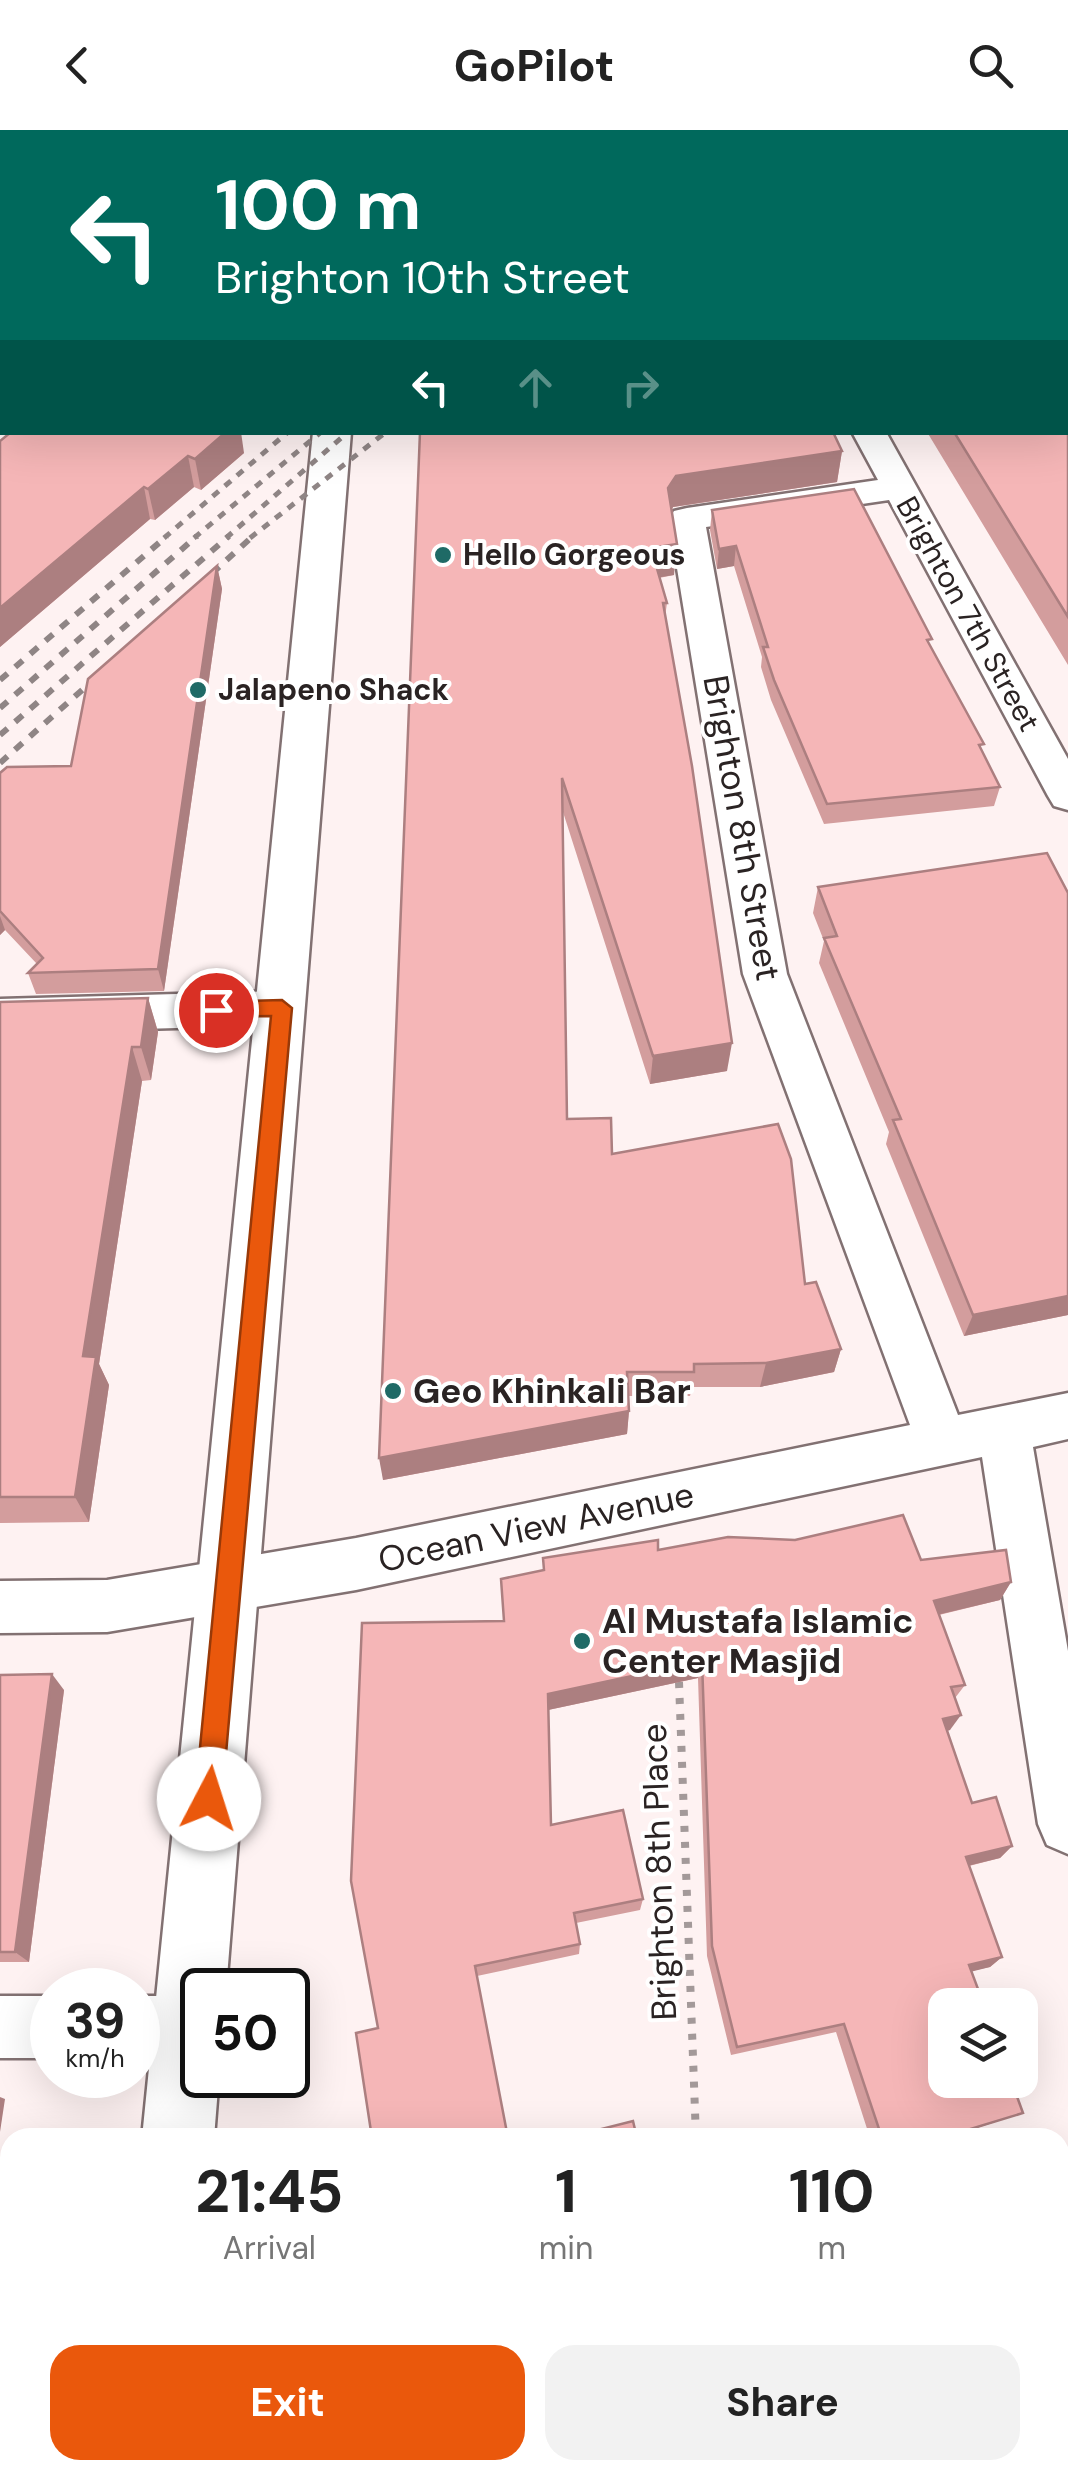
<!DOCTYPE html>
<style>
:root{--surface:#fff;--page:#f2f2f2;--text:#222;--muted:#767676;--accent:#ea580c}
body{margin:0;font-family:"DM Sans",sans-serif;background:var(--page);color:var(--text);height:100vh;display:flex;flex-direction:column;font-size:38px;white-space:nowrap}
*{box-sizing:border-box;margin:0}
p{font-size:32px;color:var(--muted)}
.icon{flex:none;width:55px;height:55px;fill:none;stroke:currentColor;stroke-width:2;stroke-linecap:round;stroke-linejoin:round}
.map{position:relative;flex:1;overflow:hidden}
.details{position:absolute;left:0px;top:1998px;width:1070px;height:352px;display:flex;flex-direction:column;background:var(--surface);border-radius:30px 30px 0 0;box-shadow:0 10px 40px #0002}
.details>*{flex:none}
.guide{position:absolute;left:0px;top:0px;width:1070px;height:305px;box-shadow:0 10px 40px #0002;background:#00695c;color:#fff;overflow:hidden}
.tools{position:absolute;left:928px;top:1858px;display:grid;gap:20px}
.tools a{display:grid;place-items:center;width:110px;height:110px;border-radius:20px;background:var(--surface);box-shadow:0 10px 40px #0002;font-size:50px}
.speed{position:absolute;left:30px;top:1838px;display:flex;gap:20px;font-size:50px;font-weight:700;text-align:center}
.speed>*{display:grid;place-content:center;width:130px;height:130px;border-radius:50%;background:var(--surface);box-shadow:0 10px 40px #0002;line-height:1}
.speed small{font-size:25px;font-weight:400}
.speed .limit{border:5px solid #111;border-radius:15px;background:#fff;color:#111}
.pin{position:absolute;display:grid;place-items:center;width:85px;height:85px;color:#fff;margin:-42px;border:5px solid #fff;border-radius:50%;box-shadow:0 2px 10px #0007}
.me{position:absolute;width:110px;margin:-55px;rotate:5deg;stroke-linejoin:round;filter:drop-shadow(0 0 8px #0008)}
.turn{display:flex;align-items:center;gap:35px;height:210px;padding:0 50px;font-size:45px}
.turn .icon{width:130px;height:130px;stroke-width:2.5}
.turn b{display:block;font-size:70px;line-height:85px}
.lanes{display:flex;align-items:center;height:95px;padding:0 50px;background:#0003;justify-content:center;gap:50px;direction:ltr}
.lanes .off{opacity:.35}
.eta{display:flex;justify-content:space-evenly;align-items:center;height:170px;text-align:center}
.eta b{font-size:60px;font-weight:700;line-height:70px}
.primary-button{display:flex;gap:20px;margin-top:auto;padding:20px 50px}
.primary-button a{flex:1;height:115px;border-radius:30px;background:var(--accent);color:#fff;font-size:40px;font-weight:700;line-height:115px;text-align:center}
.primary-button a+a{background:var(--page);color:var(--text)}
header{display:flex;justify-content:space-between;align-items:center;height:130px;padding:0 50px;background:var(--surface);font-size:45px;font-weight:700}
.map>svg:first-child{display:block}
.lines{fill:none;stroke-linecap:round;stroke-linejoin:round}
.street-casing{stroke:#827172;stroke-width:5}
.secondary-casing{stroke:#827172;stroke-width:5}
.path-far1{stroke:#a39999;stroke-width:6;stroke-dasharray:5 8;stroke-linecap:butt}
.path{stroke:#a39999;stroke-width:8;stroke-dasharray:6 10;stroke-linecap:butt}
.street{fill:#fff;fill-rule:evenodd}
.secondary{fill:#fff;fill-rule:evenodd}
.rail-far1{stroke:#8f8585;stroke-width:5;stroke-dasharray:8 8;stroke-linecap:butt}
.rail{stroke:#8f8585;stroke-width:6;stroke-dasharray:10 10;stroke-linecap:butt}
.wall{fill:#d39d9d}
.shaded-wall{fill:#ac7f80}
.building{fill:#f5b6b7;stroke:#ac7f80;stroke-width:2.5}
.route{fill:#ea580c;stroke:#983908;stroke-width:2.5}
.poi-dot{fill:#1f6a66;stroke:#fff;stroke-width:4}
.labels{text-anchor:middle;stroke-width:8;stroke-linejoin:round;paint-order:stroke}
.far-poi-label{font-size:30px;font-weight:bold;fill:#2a2323;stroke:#fff;text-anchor:start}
.far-street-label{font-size:30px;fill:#2a2323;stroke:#fff}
.street-label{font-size:35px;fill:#2a2323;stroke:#fff}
.poi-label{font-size:35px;font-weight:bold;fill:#2a2323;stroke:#fff;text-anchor:start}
</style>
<header><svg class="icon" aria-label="back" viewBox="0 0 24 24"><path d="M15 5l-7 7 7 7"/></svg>GoPilot<svg class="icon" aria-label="search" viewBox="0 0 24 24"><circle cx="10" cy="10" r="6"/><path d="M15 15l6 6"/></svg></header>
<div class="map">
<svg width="1068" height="2349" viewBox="0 0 1068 2349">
<rect width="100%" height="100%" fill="#fef2f2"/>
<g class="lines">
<g class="street-casing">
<g id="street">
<polygon points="852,302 886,302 1068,629 1068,680 1054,676 1048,666 889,370 706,397 787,844 958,1285 1068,1263 1068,1309 1033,1317 1068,1521 1068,1724 1047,1715 1038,1694 982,1327 356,1460 107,1502 0,1503 0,1451 107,1450 356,1408 910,1295 743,844 669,389 674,381 687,378 878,350"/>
<polygon points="282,861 298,866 304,878 298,890 282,895 0,903 0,869"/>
<rect x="0" y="1866" width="52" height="62"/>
<polygon points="138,1866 188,1866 202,1872 202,1922 188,1928 138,1928"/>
</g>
</g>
<g class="secondary-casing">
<g id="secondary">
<rect x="347" y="0" width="32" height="2"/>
<rect x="0" y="249" width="2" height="22"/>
<polygon points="313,302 351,302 226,1860 202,1860 202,1945 219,1945 214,2008 142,2008"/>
<rect x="109" y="2340" width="78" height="9"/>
</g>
</g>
<polyline class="path-far1" points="679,1545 679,1554"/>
<g class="path">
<polyline points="679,1552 696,2008"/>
<polyline points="707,2340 707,2349"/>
</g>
<use href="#street" class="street"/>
<use href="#secondary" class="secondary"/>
<g class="rail-far1">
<polyline points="164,408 288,302"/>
<polyline points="194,408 321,302"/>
<polyline points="226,408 348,302"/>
<polyline points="250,408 386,302"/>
</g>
<g class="rail">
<polyline points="197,457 253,406"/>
<polyline points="0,550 167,406"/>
<polyline points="0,578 197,406"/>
<polyline points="0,605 229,406"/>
<polyline points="0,633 108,537"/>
</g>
</g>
<g class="wall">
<polygon points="0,0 2,2 2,191 0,191"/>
<polygon points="1068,151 1068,535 927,302 1068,302"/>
<polygon points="420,302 842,321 837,352 673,377 671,380 674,445 659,448 667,473 665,487 727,941 650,954 563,682 567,989 612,1024 805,1154 841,1219 834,1242 760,1257 692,1257 690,1266 628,1266 629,1281 627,1304 383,1350"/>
<polygon points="0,311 244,323 201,360 194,357 155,390 150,389 0,517"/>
<polygon points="712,380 931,516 1000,657 994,676 824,694 771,570 761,537 762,527 734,436 717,439 710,400"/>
<polygon points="217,436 222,459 164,861 36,864 28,843 37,834 5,800 0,805 0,643 71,636"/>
<polygon points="818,757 1068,763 1068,1185 964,1206 886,1014 889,1002 819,833 824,811 813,783"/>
<polygon points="148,868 158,902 151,950 142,951 99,1234 109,1255 89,1392 0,1393 0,872"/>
<polygon points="658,1420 921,1430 1011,1452 1000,1470 939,1485 965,1555 955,1568 950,1600 947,1601 972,1673 1012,1716 1000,1728 969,1736 1002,1827 990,1837 971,1841 1023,1983 946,2008 870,2008 836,1902 731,1925 707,1826 698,1548 548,1580 551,1695 643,1769 640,1780 576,1793 580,1814 579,1824 477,1846 378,1898 504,1491 543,1441 543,1428"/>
<polygon points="0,1545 64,1560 29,1832 0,1832"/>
<polygon points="761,2340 1034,2340 1035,2349 763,2349"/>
</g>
<g class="shaded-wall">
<polygon points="226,302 241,302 244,323 201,360 195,329"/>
<polygon points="842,321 837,352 673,377 665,390 668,358 676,346"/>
<polygon points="188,326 194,357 155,390 148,359"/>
<polygon points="144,357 150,389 0,517 0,478"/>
<polygon points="677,414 674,445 649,449 651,418"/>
<polygon points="736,416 734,436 717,439 719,419"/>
<polygon points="217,436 222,459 164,861 158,839"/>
<polygon points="0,786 5,800 0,805"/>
<polygon points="148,868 158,902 151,950 141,917"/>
<polygon points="732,913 727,941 650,954 653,926"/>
<polygon points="132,917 142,951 99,1234 109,1255 89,1392 75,1367 83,1226"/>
<polygon points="1068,1166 1068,1185 964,1206 973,1185"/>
<polygon points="841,1219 834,1242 760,1257 766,1233"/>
<polygon points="629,1281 627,1304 383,1350 379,1328"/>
<polygon points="1011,1452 1000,1470 924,1488 934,1471"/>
<polygon points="702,1531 698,1548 548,1580 548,1564"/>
<polygon points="52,1544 64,1560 29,1832 15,1822"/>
<polygon points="961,1585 950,1600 933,1604 943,1589"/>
<polygon points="1012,1716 1000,1728 955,1739 966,1727"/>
<polygon points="1002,1827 990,1837 958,1845 969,1835"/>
<polygon points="0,1967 5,1969 0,2002"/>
<polygon points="1023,1983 946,2008 941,2008"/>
</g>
<g class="building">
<polygon points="0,0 283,0 283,2 2,2 2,157 0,157"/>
<polygon points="437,0 1068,0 1068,49 1068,2 437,2"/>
<polygon points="1068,151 1068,487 954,302 1068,302"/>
<polygon points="11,302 226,302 195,329 188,326 148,359 144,357 0,478 0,311"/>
<polygon points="420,302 833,302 842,321 676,346 668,358 677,414 651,418 667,473 663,473 692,636 732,913 653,926 562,648 567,989 611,988 612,1024 778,994 791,1029 805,1154 816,1152 841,1219 766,1233 694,1234 694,1242 627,1242 629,1281 379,1328"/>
<polygon points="854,359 932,509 927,510 984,614 979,615 1000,657 827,674 774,550 763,517 768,517 736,416 719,419 712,380"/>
<polygon points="217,436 158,839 28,843 43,828 0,781 0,643 7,637 71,636 88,549"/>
<polygon points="1047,723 1068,763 1068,1166 973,1185 893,990 901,989 824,808 837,806 818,757"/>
<polygon points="148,868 141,917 132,917 83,1226 96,1227 75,1367 0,1367 0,872"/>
<polygon points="903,1385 921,1430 1006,1420 1011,1452 934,1471 965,1555 951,1557 961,1585 943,1589 972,1673 996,1667 1012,1716 966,1727 1002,1827 969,1835 984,1875 945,1875 945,1950 1011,1950 1023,1983 941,2008 882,2008 844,1894 737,1917 712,1816 702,1531 548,1564 551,1695 623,1680 643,1769 574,1783 580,1814 475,1836 508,2008 372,2008 356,1903 378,1898 351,1751 362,1493 504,1491 501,1449 544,1440 543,1428 658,1410 658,1420 728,1407 795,1410"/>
<polygon points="52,1544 15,1822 0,1822 0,1545"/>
<polygon points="633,1991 637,2008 566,2008"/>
<polygon points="329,2340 629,2340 596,2349 329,2349"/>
<polygon points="766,2340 1034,2340 1035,2349 768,2349"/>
</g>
<polygon class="route" points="282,870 292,878 222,1669 218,1679 209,1683 199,1679 195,1669 271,886 216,887 206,880 216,872"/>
<g class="poi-dot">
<circle cx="443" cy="425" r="10"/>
<circle cx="198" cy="560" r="10"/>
<circle cx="393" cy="1261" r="10"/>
<circle cx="582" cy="1511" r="10"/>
</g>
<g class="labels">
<g class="far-poi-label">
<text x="463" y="435">Hello Gorgeous</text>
<text x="218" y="570">Jalapeno Shack</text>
</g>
<g class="far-street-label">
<text transform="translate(968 484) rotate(61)" y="10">Brighton 7th Street</text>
</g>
<g class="street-label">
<text transform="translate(742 698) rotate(80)" y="12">Brighton 8th Street</text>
<text transform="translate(536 1397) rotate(-12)" y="12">Ocean View Avenue</text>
<text transform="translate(659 1742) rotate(-92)" y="12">Brighton 8th Place</text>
</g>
<g class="poi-label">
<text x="413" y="1273">Geo Khinkali Bar</text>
<text x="602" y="1503">Al Mustafa Islamic<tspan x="602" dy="40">Center Masjid</tspan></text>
</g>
</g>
</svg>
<div class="tools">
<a><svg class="icon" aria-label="layers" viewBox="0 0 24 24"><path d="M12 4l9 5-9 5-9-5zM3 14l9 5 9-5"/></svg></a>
</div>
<div class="speed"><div>39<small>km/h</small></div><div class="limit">50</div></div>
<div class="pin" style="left:216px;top:880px;background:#d93025"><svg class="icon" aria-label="arrive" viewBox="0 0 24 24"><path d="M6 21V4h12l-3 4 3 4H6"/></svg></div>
<svg class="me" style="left:209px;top:1669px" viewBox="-20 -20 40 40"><circle r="19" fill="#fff"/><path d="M0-13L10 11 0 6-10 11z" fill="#ea580c"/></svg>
<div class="guide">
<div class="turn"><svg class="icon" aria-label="left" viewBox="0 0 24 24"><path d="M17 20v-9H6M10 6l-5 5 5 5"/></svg><div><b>100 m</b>Brighton 10th Street</div></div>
<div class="lanes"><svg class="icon" aria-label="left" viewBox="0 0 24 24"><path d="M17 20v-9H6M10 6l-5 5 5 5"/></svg><svg class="icon off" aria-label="ahead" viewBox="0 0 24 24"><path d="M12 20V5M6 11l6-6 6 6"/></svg><svg class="icon off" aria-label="right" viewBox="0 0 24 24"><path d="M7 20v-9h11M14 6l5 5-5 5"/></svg></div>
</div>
<section class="details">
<div class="eta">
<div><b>21:45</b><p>Arrival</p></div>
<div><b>1</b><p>min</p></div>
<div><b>110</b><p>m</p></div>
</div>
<div class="primary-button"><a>Exit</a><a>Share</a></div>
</section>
</div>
